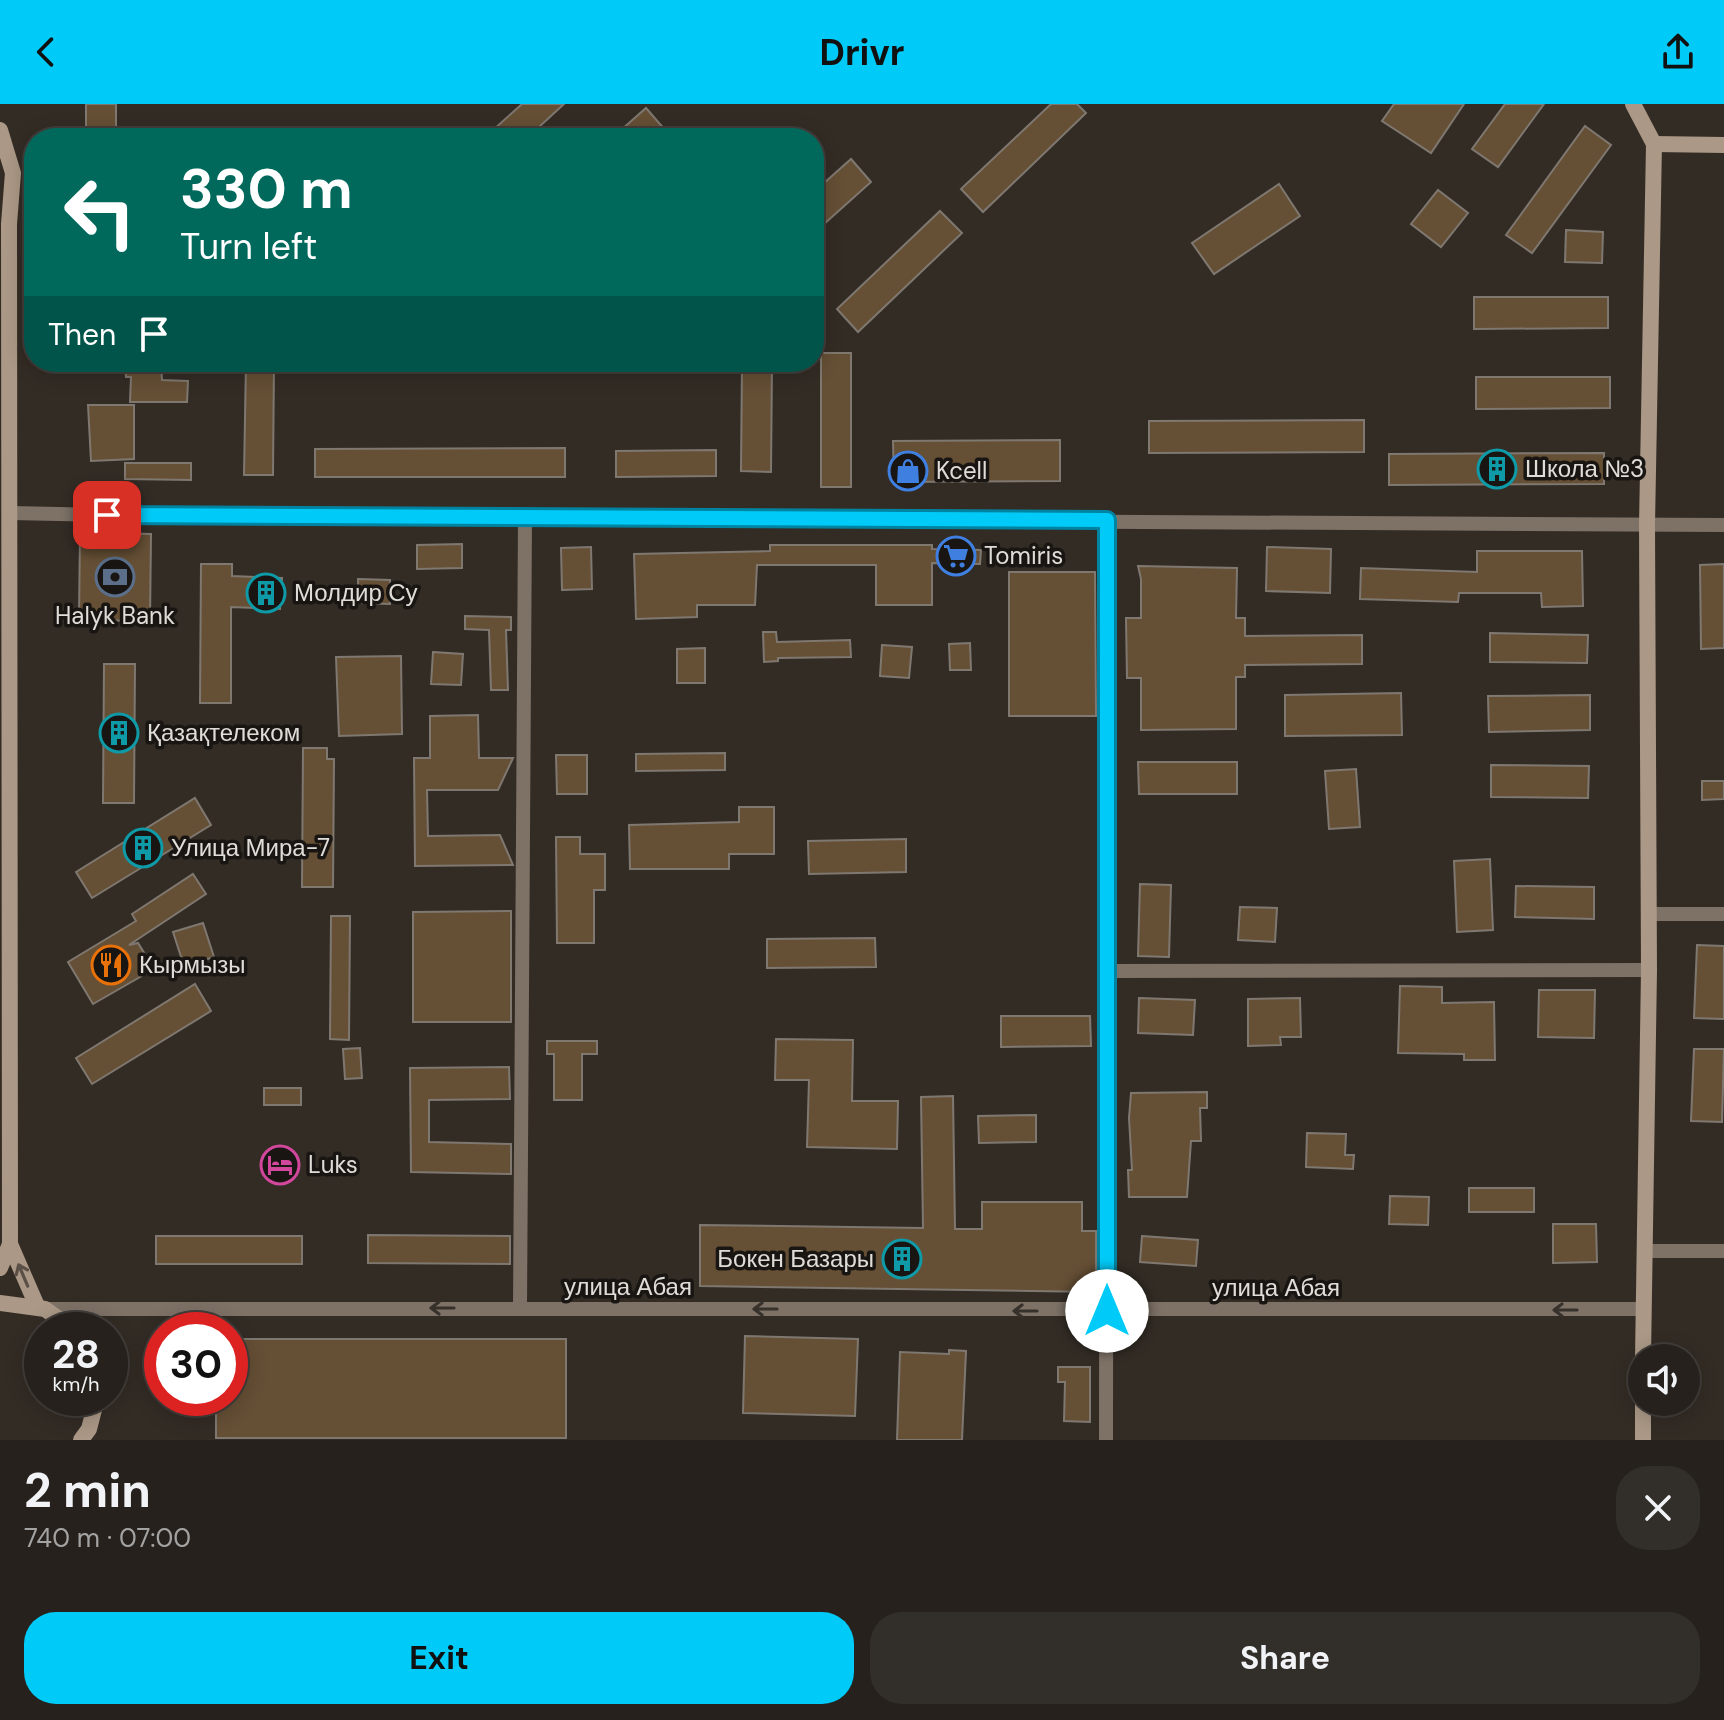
<!DOCTYPE html>
<meta charset="utf-8">
<style>
:root{--surface:#26211c;--page:#322e29;--text:#f1f3f6;--muted:#a4a3a3;--line:#423e3b;--accent:#00cbf8}
body{margin:0;font-family:"DM Sans",sans-serif;background:var(--page);color:var(--text);height:100vh;display:flex;flex-direction:column;font-size:30px;white-space:nowrap}
*{box-sizing:border-box;margin:0}
p{font-size:26px;color:var(--muted)}
.icon{flex:none;width:44px;height:44px;fill:none;stroke:currentColor;stroke-width:2;stroke-linecap:round;stroke-linejoin:round}
.map{position:relative;height:1336px;overflow:hidden}
.panel{display:flex;flex-direction:column;background:var(--surface);flex:1}
.panel>*{flex:none}
.guide{position:absolute;left:24px;top:24px;width:800px;height:244px;border-radius:32px;box-shadow:0 4px 20px #0003,0 0 0 2px var(--line);background:#00695c;color:#fff;overflow:hidden}
.buttons{position:absolute;left:1628px;top:1240px;display:grid;gap:16px}
.buttons a{display:grid;place-items:center;width:72px;height:72px;border-radius:50%;background:var(--surface);box-shadow:0 4px 20px #0003,0 0 0 2px var(--line);font-size:40px}
.speed{position:absolute;left:24px;top:1208px;display:flex;gap:16px;font-size:40px;font-weight:700;text-align:center}
.speed>*{display:grid;place-content:center;width:104px;height:104px;border-radius:50%;background:var(--surface);box-shadow:0 4px 20px #0003,0 0 0 2px var(--line);line-height:1}
.speed small{font-size:20px;font-weight:400}
.speed .limit{border:12px solid #d22;background:#fff;color:#111}
.pin{position:absolute;display:grid;place-items:center;width:68px;height:68px;color:#fff;margin:-34px;border-radius:16px;box-shadow:0 4px 12px #0006}
.me{position:absolute;width:88px;margin:-44px;rotate:0deg;stroke-linejoin:round;filter:drop-shadow(0 0 6px #0008)}
.turn{display:flex;align-items:center;gap:28px;height:168px;padding:0 24px;font-size:36px}
.turn .icon{width:104px;height:104px;stroke-width:2.5}
.turn b{display:block;font-size:56px;line-height:68px}
.then{display:flex;align-items:center;height:76px;padding:0 24px;background:#0003;gap:16px;font-size:30px}
.round{display:grid;place-items:center;flex:none;width:84px;height:84px;border-radius:32px;background:var(--page)}
.head{display:flex;align-items:center;justify-content:space-between;height:136px;padding:0 24px}
h1{font-size:48px;font-weight:700;line-height:60px}
.action{display:flex;gap:16px;margin-top:auto;padding:16px 24px}
.action a{flex:1;height:92px;border-radius:32px;background:var(--accent);color:#111;font-size:32px;font-weight:700;line-height:92px;text-align:center}
.action a+a{background:var(--page);color:var(--text)}
header{display:flex;justify-content:space-between;align-items:center;height:104px;padding:0 24px;background:var(--accent);color:#111;font-size:36px;font-weight:700}
.map>svg:first-child{display:block}
.building{fill:#654f35;stroke:#7f7870;stroke-width:2}
.lines{fill:none;stroke-linecap:round;stroke-linejoin:round}
.street{stroke:#7e7267;stroke-width:14}
.secondary{stroke:#ab9886;stroke-width:16}
.oneway{stroke:#5a5046}
.oneway2{stroke:#37312c}
.route-casing{stroke:#0084a1;stroke-width:20}
.route{stroke:#00cbf8;stroke-width:14}
.labels{text-anchor:middle;stroke-width:7;stroke-linejoin:round;paint-order:stroke}
.poi-label{font-size:24px;fill:#e0dcd7;stroke:#181512;text-anchor:start}
.street-label{font-size:24px;fill:#e0dcd7;stroke:#181512}
</style>
<header><svg class="icon" aria-label="back" viewBox="0 0 24 24"><path d="M15 5l-7 7 7 7"/></svg>Drivr<svg class="icon" aria-label="share" viewBox="0 0 24 24"><path d="M12 15V3M7 8l5-5 5 5M5 13v7h14v-7"/></svg></header>
<div class="map">
<svg width="1724" height="1336" viewBox="0 0 1724 1336">
<rect width="100%" height="100%" fill="#332c25"/>
<g class="building">
<rect x="86" y="0" width="30" height="34"/>
<polygon points="522,0 564,0 527,34 484,34"/>
<polygon points="1051,0 1077,0 1086,9 983,108 961,85"/>
<polygon points="1394,0 1464,0 1431,49 1382,17"/>
<polygon points="1505,0 1544,0 1498,63 1472,45"/>
<polygon points="646,4 667,28 659,34 612,34"/>
<polygon points="1585,22 1611,41 1532,149 1506,131"/>
<polygon points="851,55 871,78 814,129 814,88"/>
<polygon points="1279,80 1300,112 1214,170 1192,139"/>
<polygon points="1438,86 1468,109 1441,143 1411,120"/>
<polygon points="940,107 962,129 858,228 837,205"/>
<polygon points="1566,126 1603,128 1602,159 1565,158"/>
<polygon points="1474,193 1608,193 1608,224 1474,225"/>
<rect x="821" y="249" width="30" height="134"/>
<polygon points="125,258 161,258 162,276 188,277 187,298 130,298 131,273 126,273"/>
<polygon points="246,258 274,258 273,371 244,371"/>
<polygon points="742,258 772,258 771,368 741,367"/>
<polygon points="1476,273 1610,273 1610,304 1476,305"/>
<polygon points="88,301 134,301 134,355 91,357"/>
<polygon points="1364,316 1364,348 1149,349 1149,317"/>
<polygon points="1060,336 1060,377 894,378 893,337"/>
<polygon points="565,344 565,373 315,373 315,345"/>
<polygon points="716,346 716,372 616,373 616,347"/>
<polygon points="1604,349 1604,380 1389,381 1389,350"/>
<polygon points="125,359 191,359 191,376 125,375"/>
<polygon points="80,428 151,430 150,517 79,516"/>
<polygon points="462,440 462,464 417,465 417,441"/>
<polygon points="770,441 932,441 932,445 981,446 980,460 932,459 932,501 876,501 876,461 757,461 755,501 697,501 697,513 636,515 634,450 770,447"/>
<polygon points="591,443 592,485 562,486 561,444"/>
<polygon points="1267,443 1331,445 1330,489 1266,487"/>
<polygon points="1477,447 1582,447 1583,502 1542,503 1541,489 1459,489 1458,498 1360,495 1361,464 1477,468"/>
<polygon points="201,460 232,460 232,472 282,474 280,505 231,503 231,599 200,599"/>
<polygon points="1724,460 1724,544 1701,545 1700,461"/>
<polygon points="1138,462 1237,464 1236,514 1245,514 1245,532 1362,531 1362,560 1245,561 1245,573 1236,573 1236,625 1141,626 1141,574 1127,574 1126,514 1141,514 1141,475"/>
<polygon points="1009,468 1095,468 1096,612 1009,612"/>
<polygon points="358,475 390,476 390,500 358,499"/>
<polygon points="465,512 511,513 511,526 506,526 508,586 491,586 489,526 465,525"/>
<polygon points="763,528 776,528 777,538 850,536 851,553 778,554 778,557 764,558"/>
<polygon points="1490,529 1588,531 1587,559 1490,558"/>
<polygon points="970,539 971,566 950,566 949,540"/>
<polygon points="882,541 912,543 909,574 880,572"/>
<polygon points="705,544 705,579 677,579 677,545"/>
<polygon points="433,548 463,550 461,581 431,580"/>
<polygon points="401,552 402,630 339,632 336,553"/>
<polygon points="104,560 135,560 134,699 103,699"/>
<polygon points="1401,589 1402,631 1285,632 1285,591"/>
<polygon points="1590,591 1590,626 1489,628 1488,592"/>
<polygon points="478,611 479,654 513,654 498,686 427,686 428,732 500,731 513,761 415,762 414,654 430,654 430,612"/>
<polygon points="303,644 327,644 327,655 334,655 333,783 302,783"/>
<polygon points="725,649 725,666 636,667 636,650"/>
<polygon points="556,651 587,651 587,690 557,690"/>
<polygon points="1138,658 1237,658 1237,690 1139,690"/>
<polygon points="1491,661 1589,662 1588,694 1491,693"/>
<polygon points="1356,665 1360,723 1329,725 1325,667"/>
<polygon points="1702,677 1724,677 1724,695 1702,696"/>
<polygon points="195,694 211,721 92,794 76,768"/>
<polygon points="739,703 774,703 774,750 729,750 729,765 630,765 629,721 739,718"/>
<polygon points="556,733 580,733 580,750 605,750 605,786 594,786 594,839 557,839"/>
<polygon points="906,735 906,768 809,770 808,737"/>
<polygon points="1490,755 1493,826 1457,828 1454,757"/>
<polygon points="193,770 206,790 129,841 138,839 154,865 93,900 68,858 136,817 132,810"/>
<polygon points="1140,780 1171,781 1169,853 1138,852"/>
<polygon points="1516,782 1594,783 1594,815 1515,813"/>
<polygon points="1240,803 1277,804 1275,838 1238,836"/>
<polygon points="511,807 511,918 413,918 413,808"/>
<polygon points="331,812 350,812 349,936 330,935"/>
<polygon points="203,819 214,853 184,862 173,828"/>
<polygon points="875,834 876,863 767,864 767,835"/>
<polygon points="1697,841 1724,842 1724,915 1694,914"/>
<polygon points="195,880 211,907 92,980 76,954"/>
<polygon points="1400,882 1442,883 1442,899 1494,898 1495,956 1464,956 1464,950 1398,949"/>
<polygon points="1539,886 1595,886 1594,934 1538,933"/>
<polygon points="1139,894 1195,896 1193,931 1138,929"/>
<polygon points="1300,894 1301,933 1280,933 1281,941 1248,942 1248,895"/>
<polygon points="1001,912 1090,912 1091,942 1001,943"/>
<polygon points="776,935 853,936 852,997 898,997 897,1045 807,1043 809,976 775,976"/>
<polygon points="547,937 597,937 597,950 582,950 582,996 554,996 554,950 547,950"/>
<polygon points="360,944 362,974 345,975 343,945"/>
<polygon points="1694,945 1724,945 1722,1018 1691,1017"/>
<polygon points="509,963 510,995 429,996 429,1038 511,1040 511,1070 411,1068 410,964"/>
<rect x="264" y="984" width="37" height="17"/>
<polygon points="1207,988 1207,1004 1200,1004 1201,1037 1191,1037 1187,1093 1129,1093 1128,1066 1132,1066 1129,1014 1131,989"/>
<polygon points="953,992 955,1125 982,1125 982,1098 1082,1098 1082,1127 1096,1127 1096,1188 700,1182 700,1121 923,1124 921,993"/>
<polygon points="1036,1011 1036,1038 979,1039 978,1012"/>
<polygon points="1307,1029 1346,1030 1345,1051 1354,1051 1353,1065 1306,1063"/>
<rect x="1469" y="1084" width="65" height="24"/>
<polygon points="1390,1092 1429,1093 1428,1121 1389,1120"/>
<polygon points="1553,1120 1596,1120 1597,1158 1553,1159"/>
<polygon points="368,1131 510,1132 510,1160 368,1159"/>
<rect x="156" y="1132" width="146" height="28"/>
<polygon points="1142,1132 1198,1136 1196,1162 1140,1158"/>
<polygon points="745,1232 858,1235 855,1312 743,1309"/>
<polygon points="230,1235 566,1235 566,1334 216,1334 216,1294 230,1294"/>
<polygon points="949,1246 966,1247 962,1336 897,1336 900,1248 949,1250"/>
<polygon points="1058,1263 1090,1263 1090,1318 1064,1317 1065,1278 1058,1278"/>
</g>
<g class="lines">
<g class="street">
<polyline points="11,409 199,413 1724,421"/>
<polyline points="1649,810 1724,810"/>
<polyline points="1106,867 1649,866"/>
<polyline points="1646,1147 1724,1147"/>
<polyline points="520,1204 525,414"/>
<polyline points="45,1205 1643,1205"/>
<polyline points="1106,1336 1107,416"/>
</g>
<g class="secondary">
<polyline points="1633,0 1654,40 1647,421 1649,866 1643,1254"/>
<polyline points="0,26 13,69 9,120 10,1140 0,1164"/>
<polyline points="1654,40 1724,41"/>
<polyline points="10,1140 37,1202"/>
<polyline points="0,1199 45,1205 74,1226"/>
<polyline points="81,1336 89,1325 97,1294"/>
<polyline points="1643,1336 1643,1298"/>
</g>
</g>
<defs><path id="oneway-shaft" d="M-6 0H5M1.5-3L5.5 0L1.5 3" fill="none" stroke-width="1.6" stroke-linecap="round" stroke-linejoin="round" transform="scale(2)"/></defs>
<use class="oneway" href="#oneway-shaft" transform="translate(23 1171) rotate(-113)"/>
<g class="oneway2">
<use href="#oneway-shaft" transform="translate(442 1204) rotate(180)"/>
<use href="#oneway-shaft" transform="translate(765 1205) rotate(-180)"/>
<use href="#oneway-shaft" transform="translate(1565 1206) rotate(180)"/>
<use href="#oneway-shaft" transform="translate(1025 1207) rotate(-180)"/>
</g>
<g class="lines">
<g class="route-casing">
<polyline id="route" points="107,411 1107,416 1107,1207"/>
</g>
<use href="#route" class="route"/>
</g>
<defs>
<g id="building-ring" transform="scale(2)"><circle r="9.5" fill="#181512" stroke="#0f9aa8" stroke-width="1.5"/><path d="M-4-6H4V6H1V3H-1V6H-4ZM-2.5-4.3h1.7v1.8h-1.7ZM.8-4.3h1.7v1.8H.8ZM-2.5-1h1.7V.8h-1.7ZM.8-1h1.7V.8H.8Z" fill="#0f9aa8"/></g>
<g id="shop-ring" transform="scale(2)"><circle r="9.5" fill="#181512" stroke="#3f7fe0" stroke-width="1.5"/><path d="M-5-2.5h2.3a2.7 3.5 0 0 1 5.4 0H5L5.5 6h-11ZM-1.5-2.5h3a1.5 2.3 0 0 0-3 0Z" fill="#3f7fe0"/></g>
<g id="supermarket-ring" transform="scale(2)"><circle r="9.5" fill="#181512" stroke="#3f7fe0" stroke-width="1.5"/><path d="M-6-5.5h2.5l.6 2H6L4.5 2H-2.5L-4.4-4H-6ZM-1.5 3.2a1.3 1.3 0 1 0 .1 0ZM3 3.2a1.3 1.3 0 1 0 .1 0Z" fill="#3f7fe0"/></g>
<g id="bank-ring" transform="scale(2)"><circle r="9.5" fill="#181512" stroke="#5c6f8a" stroke-width="1.5"/><path d="M-6-4H6V4H-6ZM0-2.3a2.3 2.3 0 1 0 0 4.6a2.3 2.3 0 1 0 0-4.6Z" fill="#5c6f8a"/></g>
<g id="restaurant-ring" transform="scale(2)"><circle r="9.5" fill="#181512" stroke="#e8710a" stroke-width="1.5"/><path d="M-5-6h1v4h1v-4h1v4h1v-4h1v5L-1.5 .5V6h-2V.5L-5-1ZM5-6V6H3V1.5H1.5Q1.5-4 5-6Z" fill="#e8710a"/></g>
<g id="hotel-ring" transform="scale(2)"><circle r="9.5" fill="#181512" stroke="#d1479c" stroke-width="1.5"/><path d="M-6-4.5h1.5V1H6V5H4.5V3h-9V5H-6ZM-4 0a1.8 1.8 0 1 1 3.6 0ZM.5 0V-2.5h3Q6-2.5 6 0Z" fill="#d1479c"/></g>
</defs>
<g fill-rule="evenodd">
<use href="#building-ring" x="1497" y="365"/>
<use href="#shop-ring" x="908" y="367"/>
<use href="#supermarket-ring" x="956" y="452"/>
<use href="#bank-ring" x="115" y="473"/>
<use href="#building-ring" x="266" y="489"/>
<use href="#building-ring" x="119" y="629"/>
<use href="#building-ring" x="143" y="744"/>
<use href="#restaurant-ring" x="111" y="861"/>
<use href="#hotel-ring" x="280" y="1061"/>
<use href="#building-ring" x="902" y="1155"/>
</g>
<g class="labels">
<g class="poi-label">
<text x="1525" y="373">Школа №3</text>
<text x="936" y="375">Kcell</text>
<text x="984" y="460">Tomiris</text>
<text x="294" y="497">Молдир Су</text>
<text x="115" y="520" text-anchor="middle">Halyk Bank</text>
<text x="147" y="637">Қазақтелеком</text>
<text x="171" y="752">Улица Мира-7</text>
<text x="139" y="869">Кырмызы</text>
<text x="308" y="1069">Luks</text>
<text x="874" y="1163" text-anchor="end">Бокен Базары</text>
</g>
<g class="street-label">
<text x="628" y="1191">улица Абая</text>
<text x="1276" y="1192">улица Абая</text>
</g>
</g>
</svg>
<div class="buttons">
<a><svg class="icon" aria-label="sound" viewBox="0 0 24 24"><path d="M4 9h4l5-4v14l-5-4H4zM17 9q2 3 0 6"/></svg></a>
</div>
<div class="speed"><div>28<small>km/h</small></div><div class="limit">30</div></div>
<div class="pin" style="left:107px;top:411px;background:#d93025"><svg class="icon" aria-label="arrive" viewBox="0 0 24 24"><path d="M6 21V4h12l-3 4 3 4H6"/></svg></div>
<svg class="me" style="left:1107px;top:1207px" viewBox="-20 -20 40 40"><circle r="19" fill="#fff"/><path d="M0-13L10 11 0 6-10 11z" fill="#00cbf8"/></svg>
<div class="guide">
<div class="turn"><svg class="icon" aria-label="left" viewBox="0 0 24 24"><path d="M17 20v-9H6M10 6l-5 5 5 5"/></svg><div><b>330 m</b>Turn left</div></div>
<div class="then">Then<svg class="icon" aria-label="arrive" viewBox="0 0 24 24"><path d="M6 21V4h12l-3 4 3 4H6"/></svg></div>
</div>
</div>
<section class="panel">
<div class="head"><div><h1>2 min</h1><p>740 m · 07:00</p></div><a class="round"><svg class="icon" aria-label="close" viewBox="0 0 24 24"><path d="M6 6l12 12M18 6L6 18"/></svg></a></div>
<div class="action"><a>Exit</a><a>Share</a></div>
</section>
